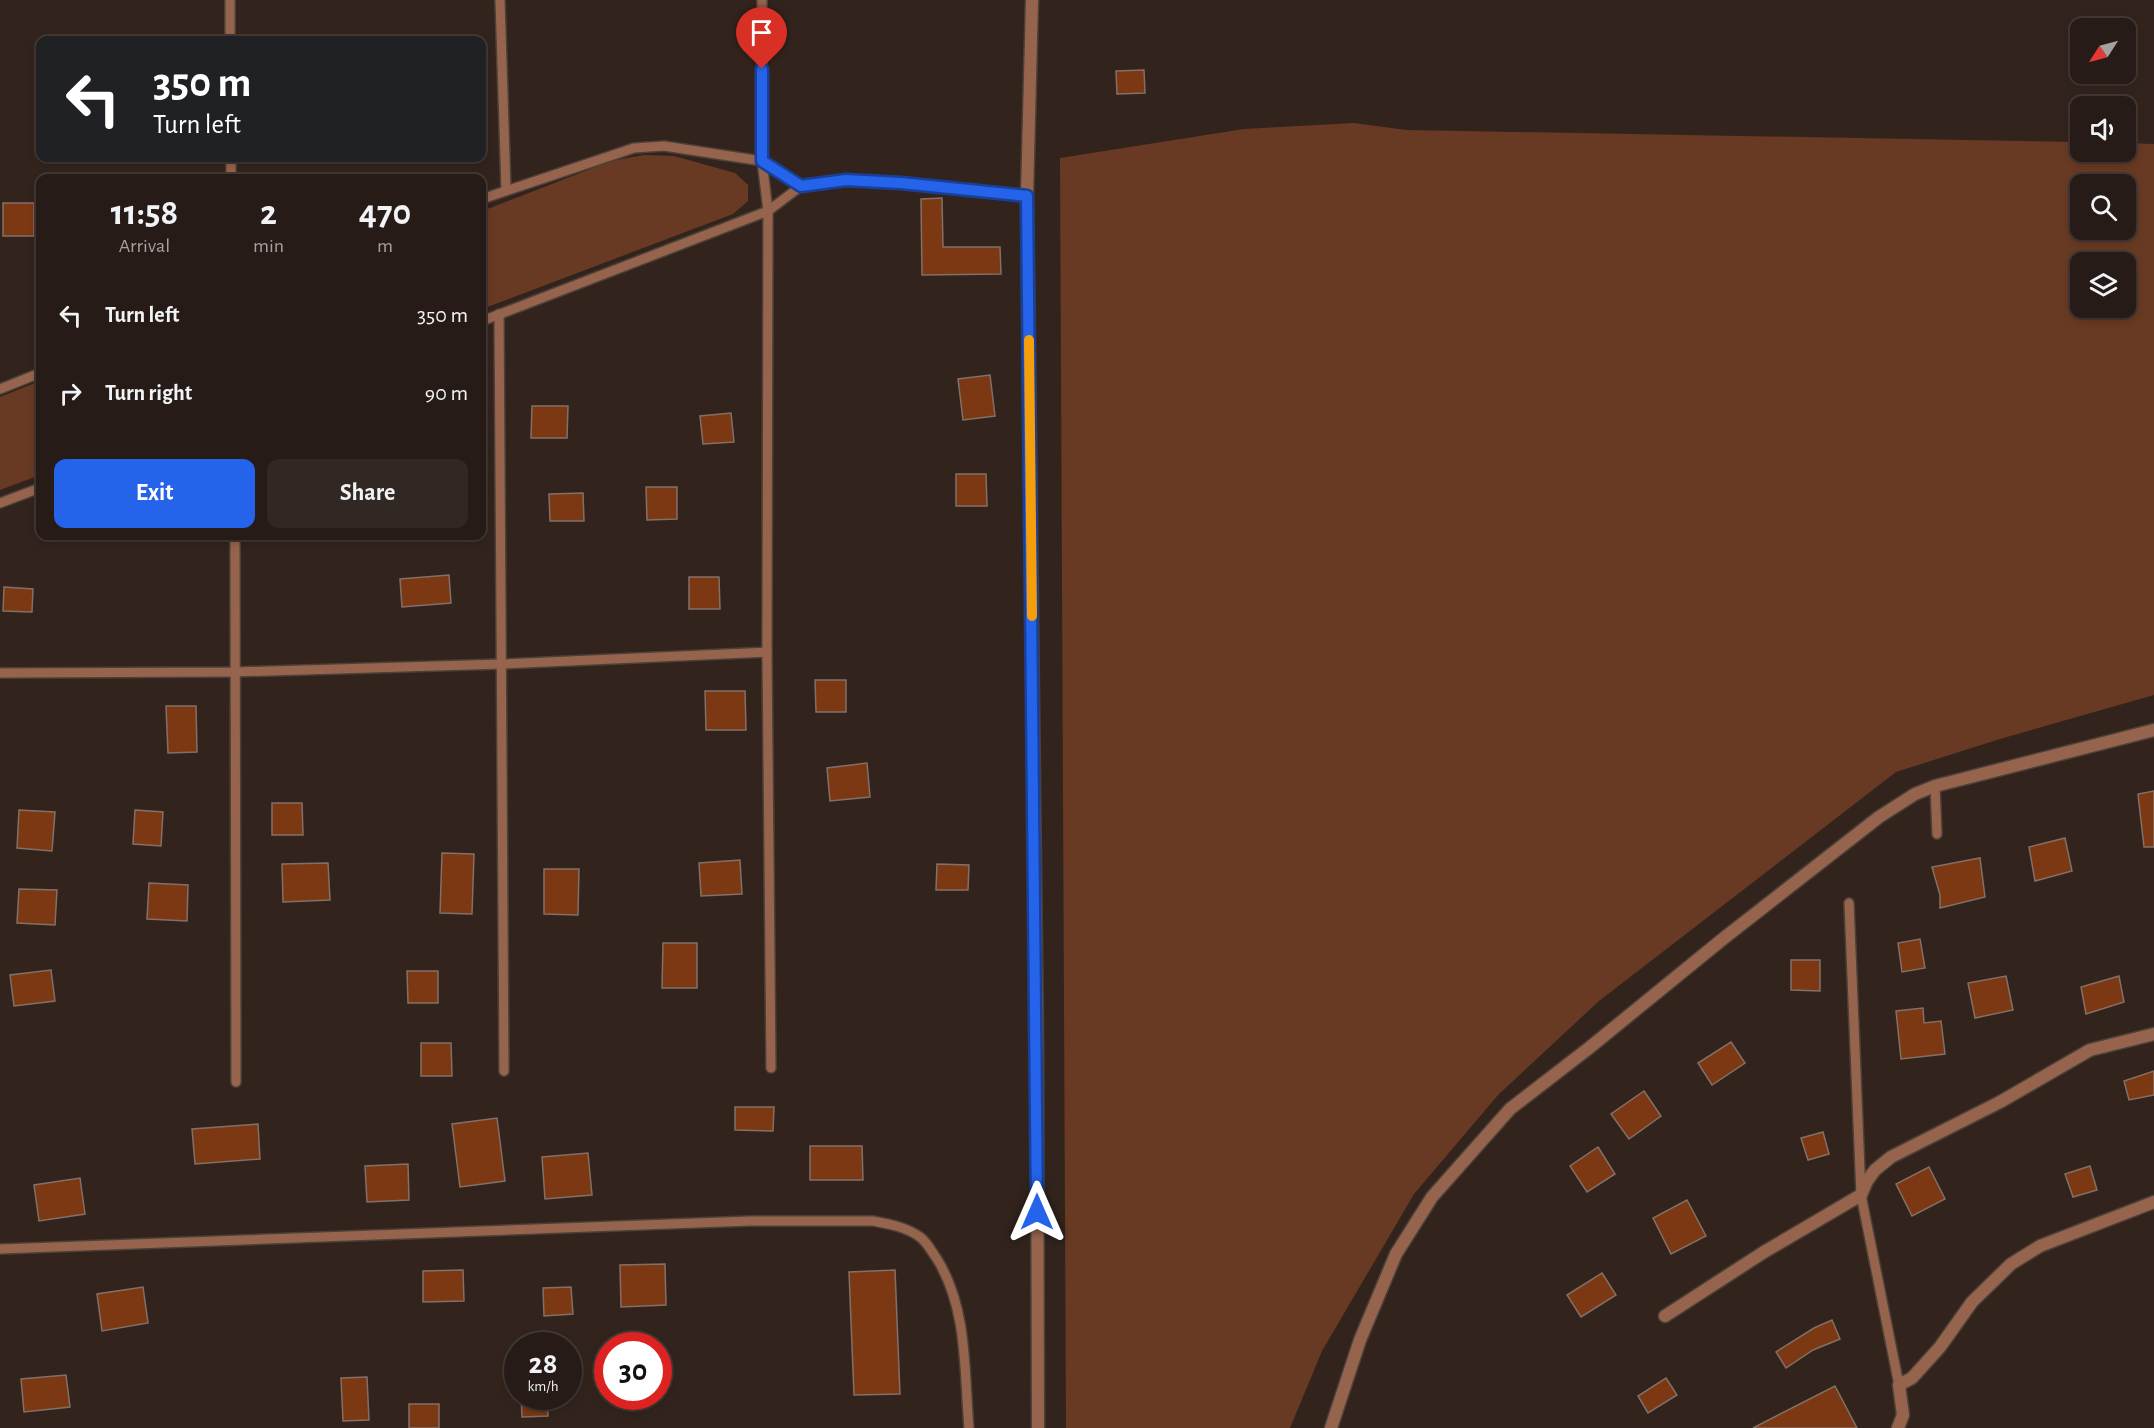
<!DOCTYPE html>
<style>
:root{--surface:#261b16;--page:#322823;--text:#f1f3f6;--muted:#a4a1a1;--line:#423935;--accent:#2563eb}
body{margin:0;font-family:"Alegreya Sans",sans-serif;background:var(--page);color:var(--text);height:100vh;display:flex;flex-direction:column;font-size:22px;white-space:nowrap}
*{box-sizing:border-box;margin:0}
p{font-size:20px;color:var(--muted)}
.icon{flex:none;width:33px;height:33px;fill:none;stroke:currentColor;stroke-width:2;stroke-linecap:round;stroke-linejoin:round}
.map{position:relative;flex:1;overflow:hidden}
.sheet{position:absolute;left:36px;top:174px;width:450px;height:366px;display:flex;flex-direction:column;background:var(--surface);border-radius:12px;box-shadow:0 3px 9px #0003,0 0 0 2px var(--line)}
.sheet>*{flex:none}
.hud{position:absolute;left:36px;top:36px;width:450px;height:126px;border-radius:12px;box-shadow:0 3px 9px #0003,0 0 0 2px var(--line);background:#202124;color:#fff;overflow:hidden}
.needle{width:39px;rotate:234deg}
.fabs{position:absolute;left:2070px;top:18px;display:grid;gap:12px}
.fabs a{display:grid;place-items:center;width:66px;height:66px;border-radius:12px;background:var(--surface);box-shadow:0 3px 9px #0003,0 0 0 2px var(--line);font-size:30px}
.speed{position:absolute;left:504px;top:1332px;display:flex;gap:12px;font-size:30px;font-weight:700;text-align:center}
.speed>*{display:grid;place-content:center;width:78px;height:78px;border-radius:50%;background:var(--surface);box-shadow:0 3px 9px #0003,0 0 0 2px var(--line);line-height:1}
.speed small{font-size:15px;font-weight:400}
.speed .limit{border:9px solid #d22;background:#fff;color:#111}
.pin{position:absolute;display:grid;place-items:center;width:51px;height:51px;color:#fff;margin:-62px -26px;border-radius:50% 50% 50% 0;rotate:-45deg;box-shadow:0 0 6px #0007}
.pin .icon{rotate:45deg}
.me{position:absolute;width:66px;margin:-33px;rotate:0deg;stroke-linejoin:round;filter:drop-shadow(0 0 4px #0008)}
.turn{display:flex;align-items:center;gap:21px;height:126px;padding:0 18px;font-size:27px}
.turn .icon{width:78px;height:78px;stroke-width:2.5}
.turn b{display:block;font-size:42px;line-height:51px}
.eta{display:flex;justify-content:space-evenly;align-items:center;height:102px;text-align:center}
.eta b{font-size:36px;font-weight:600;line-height:42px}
.action{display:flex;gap:12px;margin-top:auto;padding:12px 18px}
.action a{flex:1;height:69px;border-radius:12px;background:var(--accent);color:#fff;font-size:24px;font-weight:600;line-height:69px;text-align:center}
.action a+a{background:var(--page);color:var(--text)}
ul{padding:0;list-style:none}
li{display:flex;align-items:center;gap:18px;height:78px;padding:0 18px}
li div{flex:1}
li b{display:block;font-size:22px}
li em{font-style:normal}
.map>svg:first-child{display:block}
.green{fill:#683a23;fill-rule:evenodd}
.building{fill:#7c3812;stroke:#827068;stroke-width:1.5}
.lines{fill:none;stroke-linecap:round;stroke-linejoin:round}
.lane-casing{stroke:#4d4039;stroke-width:12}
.street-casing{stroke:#4d4039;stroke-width:15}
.lane{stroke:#96644c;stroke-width:9}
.street{stroke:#96644c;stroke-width:12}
.route-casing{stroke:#184099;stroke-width:15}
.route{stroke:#2563eb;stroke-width:10}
.slow{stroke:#f59e0b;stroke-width:10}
</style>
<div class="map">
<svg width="2154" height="1428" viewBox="0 0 2154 1428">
<rect width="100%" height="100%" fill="#32241d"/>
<g class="green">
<path d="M1354,123L1406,130L2080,142V152H2126V143L2154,144V695L2000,739L1896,772L1599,1001L1498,1095L1414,1194L1322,1351L1290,1428H1066L1060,158L1244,129ZM2080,184H2126V230H2080ZM2080,262H2126V308H2080Z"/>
<polygon points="644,155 674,156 735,173 748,185 748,201 733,214 482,309 482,211 611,161"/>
<polygon points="40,381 40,475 0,490 0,397"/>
</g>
<g class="building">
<polygon points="1144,70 1145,93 1117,94 1116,71"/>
<polygon points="942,198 943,247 1000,247 1001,274 922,275 921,199"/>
<rect x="3" y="203" width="31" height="33"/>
<polygon points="990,375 995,416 963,420 958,379"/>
<polygon points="532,406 568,406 567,438 531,438"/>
<polygon points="731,413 734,442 703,444 700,416"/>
<polygon points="956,474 986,474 987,506 956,506"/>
<polygon points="646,487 677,487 677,519 647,520"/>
<polygon points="583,493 584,521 550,521 549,494"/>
<polygon points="449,575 451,603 402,607 400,579"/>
<polygon points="689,577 719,577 720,609 689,609"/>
<polygon points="4,587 33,589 32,612 3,611"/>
<polygon points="815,680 846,680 846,712 816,712"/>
<polygon points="705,691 745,691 746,730 706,730"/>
<polygon points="166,706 196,706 197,752 168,753"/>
<polygon points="867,763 870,797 830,801 827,768"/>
<polygon points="2154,791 2154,847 2144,847 2138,794"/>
<polygon points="272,803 302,803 303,835 272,835"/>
<polygon points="19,810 55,812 52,851 17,848"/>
<polygon points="135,810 163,812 161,846 133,844"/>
<polygon points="2065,838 2072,871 2035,881 2029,847"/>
<polygon points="442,853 474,854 472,914 440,913"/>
<polygon points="1980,858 1985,897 1940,908 1940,895 1932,867"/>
<polygon points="740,860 742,894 701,896 699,863"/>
<polygon points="328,863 330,900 283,902 282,864"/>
<polygon points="937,864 969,865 968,890 936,890"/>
<polygon points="544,869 579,869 578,915 544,914"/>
<polygon points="149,883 188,885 187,921 147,919"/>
<polygon points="19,889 57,890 55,925 17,923"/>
<polygon points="1920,939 1925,968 1902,972 1898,943"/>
<polygon points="663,943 697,943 697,988 662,988"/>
<polygon points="1791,960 1820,960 1820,991 1791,990"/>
<polygon points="51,970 55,1001 14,1006 10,975"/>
<polygon points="407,971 438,971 438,1003 408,1003"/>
<polygon points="2006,976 2013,1010 1975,1018 1968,983"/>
<polygon points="2119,976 2124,1002 2086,1014 2081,987"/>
<polygon points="1923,1008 1924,1023 1941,1021 1945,1054 1901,1059 1896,1011"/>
<polygon points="1731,1042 1745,1063 1712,1085 1698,1063"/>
<polygon points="421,1043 451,1043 452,1076 421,1076"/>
<polygon points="2154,1071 2154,1095 2129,1100 2124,1081"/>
<polygon points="1644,1091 1661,1116 1629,1139 1611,1114"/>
<polygon points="735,1107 774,1107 773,1131 735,1130"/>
<polygon points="497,1118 505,1181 460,1187 452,1124"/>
<polygon points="258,1124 260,1159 195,1164 192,1129"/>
<polygon points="1823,1132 1829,1154 1808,1160 1801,1138"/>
<polygon points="810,1146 862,1146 863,1180 810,1180"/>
<polygon points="1598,1147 1615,1174 1587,1192 1570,1166"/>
<polygon points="588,1153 592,1195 545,1199 542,1157"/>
<polygon points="408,1164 409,1200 367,1202 365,1166"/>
<polygon points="2090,1166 2097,1190 2073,1197 2065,1174"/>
<polygon points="1929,1167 1945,1199 1912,1216 1896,1184"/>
<polygon points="80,1178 85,1214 39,1221 34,1185"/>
<polygon points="1687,1200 1706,1236 1671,1254 1653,1218"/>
<polygon points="665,1264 666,1305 621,1307 620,1265"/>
<polygon points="463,1270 464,1301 423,1302 423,1271"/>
<polygon points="895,1270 900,1394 854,1395 849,1272"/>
<polygon points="1602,1273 1616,1295 1581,1317 1567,1295"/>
<polygon points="143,1287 148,1323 102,1331 97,1294"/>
<polygon points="571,1287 573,1314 544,1316 543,1288"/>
<polygon points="1832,1320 1840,1339 1813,1350 1786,1368 1776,1352 1814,1328"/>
<polygon points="66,1375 70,1407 24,1412 21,1379"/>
<polygon points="367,1377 369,1420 343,1421 341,1378"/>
<polygon points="1666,1378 1677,1395 1648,1413 1638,1396"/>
<polygon points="1835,1386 1857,1428 1753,1428"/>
<polygon points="521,1396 547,1396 548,1416 522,1417"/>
<rect x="409" y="1404" width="30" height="24"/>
</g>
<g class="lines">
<g class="lane-casing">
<g id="lane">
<polyline points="230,0 230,40"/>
<polyline points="500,0 506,190"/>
<polyline points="762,0 762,161 768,211 767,652 771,1068"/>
<polyline points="231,158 231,178"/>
<polyline points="482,199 634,148 664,146 762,161 801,186"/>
<polyline points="499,314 504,1071"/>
<polyline points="482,321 768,211 801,186 846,180 901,183 1027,196"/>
<polyline points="0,389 40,373"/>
<polyline points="0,503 40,488"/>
<polyline points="235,536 236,1082"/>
<polyline points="0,673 234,672 502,664 767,652"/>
<polyline points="1935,786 1937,834"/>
<polyline points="1849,903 1861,1195 1899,1385"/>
<path d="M0,1249L750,1221H873C889,1224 906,1227 920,1237C927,1242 932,1252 937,1259C968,1309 964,1371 969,1428"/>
</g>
</g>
<g class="street-casing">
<g id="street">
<polyline points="1032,0 1027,196 1037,1044 1038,1428"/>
<polyline points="1665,1316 1764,1252 1861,1195 1867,1181 1875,1170 1891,1157 2000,1102 2090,1050 2154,1034"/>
<polyline points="1331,1428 1360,1340 1396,1254 1432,1197 1510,1109 1589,1048 1724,938 1879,817 1915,794 1935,786 2154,730"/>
<polyline points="1898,1428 1903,1415 1899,1385 1912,1378 1922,1367 1940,1347 1972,1302 2011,1264 2040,1246 2154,1202"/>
</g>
</g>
<use href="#lane" class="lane"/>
<use href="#street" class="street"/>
</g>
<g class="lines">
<g class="route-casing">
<polyline id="route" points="762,69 762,161 801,186 846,180 901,183 1027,196 1037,1212"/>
</g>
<use href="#route" class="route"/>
<polyline class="slow" points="1029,340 1032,616"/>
</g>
</svg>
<div class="fabs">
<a><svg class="needle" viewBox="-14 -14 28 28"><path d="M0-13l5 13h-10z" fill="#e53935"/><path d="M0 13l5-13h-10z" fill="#a4a1a1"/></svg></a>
<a><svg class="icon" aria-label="sound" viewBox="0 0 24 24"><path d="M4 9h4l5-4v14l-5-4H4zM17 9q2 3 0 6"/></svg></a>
<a><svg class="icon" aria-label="search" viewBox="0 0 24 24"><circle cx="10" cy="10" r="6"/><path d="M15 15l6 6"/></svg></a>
<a><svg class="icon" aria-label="layers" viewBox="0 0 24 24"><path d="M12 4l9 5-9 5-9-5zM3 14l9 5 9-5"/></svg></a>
</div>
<div class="speed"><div>28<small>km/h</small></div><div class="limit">30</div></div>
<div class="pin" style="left:762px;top:69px;background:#d93025"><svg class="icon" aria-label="arrive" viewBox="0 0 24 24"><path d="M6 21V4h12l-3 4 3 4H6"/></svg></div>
<svg class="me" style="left:1037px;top:1212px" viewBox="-20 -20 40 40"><path d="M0-17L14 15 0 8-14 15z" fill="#2563eb" stroke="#fff" stroke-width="4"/></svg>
<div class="hud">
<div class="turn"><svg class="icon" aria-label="left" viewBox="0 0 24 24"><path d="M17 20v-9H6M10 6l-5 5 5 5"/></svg><div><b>350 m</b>Turn left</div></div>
</div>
<section class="sheet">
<div class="eta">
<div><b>11:58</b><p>Arrival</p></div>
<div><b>2</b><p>min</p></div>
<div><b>470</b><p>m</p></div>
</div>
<ul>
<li><svg class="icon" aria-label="left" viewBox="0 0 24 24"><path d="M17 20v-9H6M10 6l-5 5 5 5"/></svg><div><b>Turn left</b></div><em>350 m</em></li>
<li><svg class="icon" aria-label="right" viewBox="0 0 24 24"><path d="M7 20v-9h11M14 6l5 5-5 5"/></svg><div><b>Turn right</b></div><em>90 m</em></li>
</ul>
<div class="action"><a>Exit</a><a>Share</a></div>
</section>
</div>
